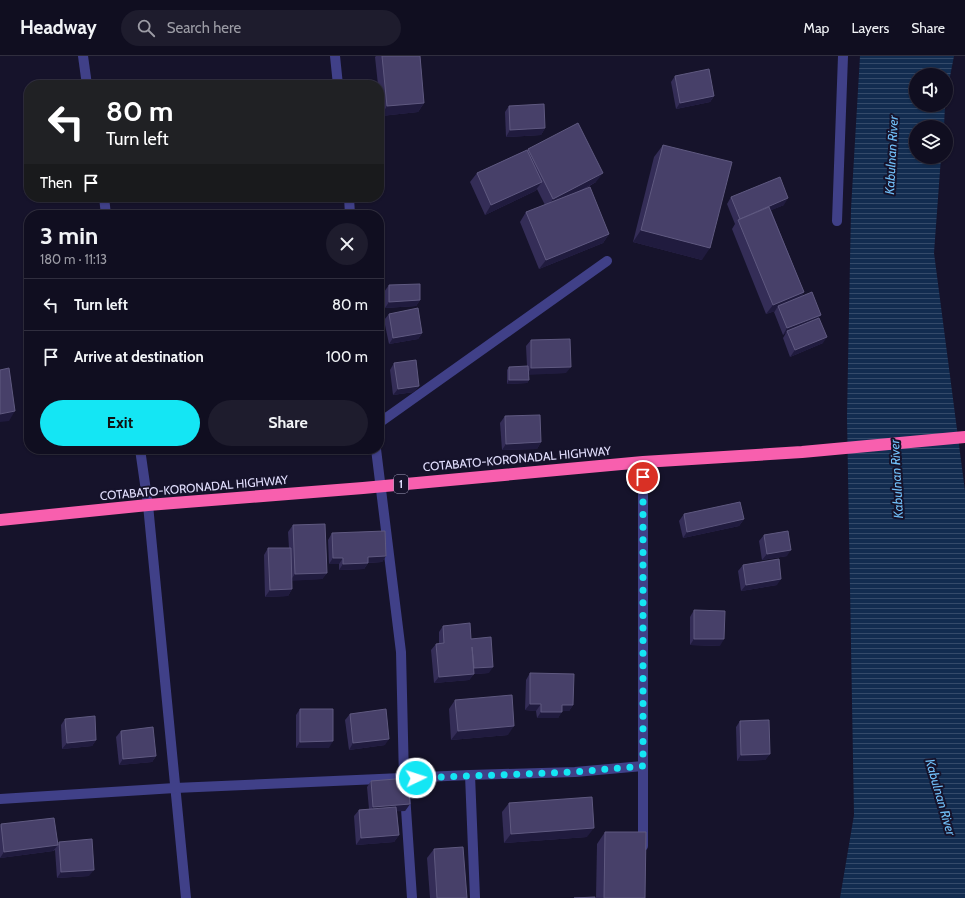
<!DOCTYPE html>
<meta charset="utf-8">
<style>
:root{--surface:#100e20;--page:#1e1c2d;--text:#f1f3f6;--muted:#9c9ca5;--line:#302e3e;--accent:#14e6f4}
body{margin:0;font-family:Cabin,sans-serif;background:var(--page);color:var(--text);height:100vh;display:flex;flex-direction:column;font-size:15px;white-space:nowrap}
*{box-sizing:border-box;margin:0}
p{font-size:13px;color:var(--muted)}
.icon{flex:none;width:22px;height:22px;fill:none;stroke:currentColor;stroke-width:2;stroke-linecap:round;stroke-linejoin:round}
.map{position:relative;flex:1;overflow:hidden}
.drawer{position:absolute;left:24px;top:154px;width:360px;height:244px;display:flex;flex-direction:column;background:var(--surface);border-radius:16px;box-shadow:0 1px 3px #0004,0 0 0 1px var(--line)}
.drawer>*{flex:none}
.guide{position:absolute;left:24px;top:24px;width:360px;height:122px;border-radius:16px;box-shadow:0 1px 3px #0004,0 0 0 1px var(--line);background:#202124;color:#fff;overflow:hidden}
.controls{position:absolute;left:909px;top:12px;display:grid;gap:8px}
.controls a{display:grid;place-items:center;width:44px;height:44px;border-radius:50%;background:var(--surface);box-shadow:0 1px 3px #0004,0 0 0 1px var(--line);font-size:20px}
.pin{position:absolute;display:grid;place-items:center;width:34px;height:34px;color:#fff;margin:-17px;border:2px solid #fff;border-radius:50%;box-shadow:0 1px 4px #0007}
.me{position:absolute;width:44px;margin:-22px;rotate:86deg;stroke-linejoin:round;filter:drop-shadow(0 0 3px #0008)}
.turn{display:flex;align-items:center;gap:14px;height:84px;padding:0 16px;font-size:18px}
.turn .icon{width:52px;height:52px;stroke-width:2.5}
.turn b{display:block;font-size:28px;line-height:34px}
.then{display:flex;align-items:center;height:38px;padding:0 16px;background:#0003;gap:8px;font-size:15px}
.round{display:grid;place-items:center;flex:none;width:42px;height:42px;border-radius:21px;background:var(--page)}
.summary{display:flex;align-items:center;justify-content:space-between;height:68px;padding:0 16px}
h1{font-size:24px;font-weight:800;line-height:30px}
.primary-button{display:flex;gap:8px;margin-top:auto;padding:8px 16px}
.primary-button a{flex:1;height:46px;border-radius:24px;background:var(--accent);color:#111;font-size:16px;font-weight:800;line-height:46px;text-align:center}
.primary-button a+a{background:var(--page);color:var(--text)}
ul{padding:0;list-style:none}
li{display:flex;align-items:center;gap:12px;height:52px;padding:0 16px;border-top:1px solid var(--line)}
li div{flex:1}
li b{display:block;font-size:15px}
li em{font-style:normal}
header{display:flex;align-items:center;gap:24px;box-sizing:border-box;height:56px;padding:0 20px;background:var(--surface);border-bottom:1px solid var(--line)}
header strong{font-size:19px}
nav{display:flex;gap:22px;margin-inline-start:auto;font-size:14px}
.search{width:280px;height:36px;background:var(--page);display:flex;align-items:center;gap:10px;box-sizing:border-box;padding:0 14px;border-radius:22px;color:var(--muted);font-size:15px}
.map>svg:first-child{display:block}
.water{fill:url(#water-rules)}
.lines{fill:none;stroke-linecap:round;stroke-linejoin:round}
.street{stroke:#404088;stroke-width:10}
.highway{stroke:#f85fae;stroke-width:12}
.wall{fill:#342d57}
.shaded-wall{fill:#201b3e}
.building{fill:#474069;stroke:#5f5980}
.route{stroke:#14e6f4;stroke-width:7;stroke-dasharray:0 12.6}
.labels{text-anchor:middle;stroke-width:4;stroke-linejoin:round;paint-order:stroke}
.shield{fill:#16132b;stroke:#a4a1be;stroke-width:1}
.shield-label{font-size:11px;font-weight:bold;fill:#e1defd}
.street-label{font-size:12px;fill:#e1defd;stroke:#16132b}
.water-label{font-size:13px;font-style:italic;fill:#71bff8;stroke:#16132b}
</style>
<header>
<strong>Headway</strong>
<div class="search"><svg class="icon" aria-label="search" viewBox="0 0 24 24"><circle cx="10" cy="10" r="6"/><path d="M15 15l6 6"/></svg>Search here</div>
<nav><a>Map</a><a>Layers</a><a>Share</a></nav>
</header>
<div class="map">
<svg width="965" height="842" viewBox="0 0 965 842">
<defs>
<pattern id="water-rules" width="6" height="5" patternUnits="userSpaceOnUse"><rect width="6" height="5" fill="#122c50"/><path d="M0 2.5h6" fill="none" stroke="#344a6a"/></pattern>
</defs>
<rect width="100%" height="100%" fill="#16132b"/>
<polygon class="water" points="860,0 954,0 946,41 946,19 916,19 916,49 945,49 944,71 916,71 916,101 941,101 934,197 965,435 965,842 840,842 854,759 847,361 851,153"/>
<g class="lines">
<g class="street">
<polyline points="83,0 87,29"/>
<polyline points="335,0 338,29"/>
<polyline points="104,141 106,159"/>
<polyline points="349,141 350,159"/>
<polyline points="837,165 843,0"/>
<polyline points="379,367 607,205"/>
<polyline points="140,393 148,449 186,842"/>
<polyline points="376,393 401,596 404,723 412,842"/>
<polyline points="470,719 475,842"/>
<polyline points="0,743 175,732 470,719 575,716 643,710"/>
<polyline points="643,790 643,406"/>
</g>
<polyline class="highway" points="0,464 148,449 363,432 643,406 802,396 965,381"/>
</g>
<g class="wall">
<polygon points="376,0 420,0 424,47 418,56 381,60 379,44 379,29 378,29 375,1"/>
<polygon points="675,20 714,40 710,46 676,53 671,26"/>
<polygon points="509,50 545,72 541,79 506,81 505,56"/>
<polygon points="663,89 702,204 633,186 654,101"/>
<polygon points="528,93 596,126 583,134 609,178 603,187 539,213 520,166 526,156 545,149 537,133 535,135 485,159 470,126 477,117 527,94"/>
<polygon points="731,141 784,149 771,154 804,236 801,241 821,259 818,262 823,287 790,301 783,282 786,277 783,279 774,256 775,255 766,258 732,173 735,168 727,148"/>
<polygon points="389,229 420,244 416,250 385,252 384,236"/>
<polygon points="389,258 422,277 418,283 389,288 384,264"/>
<polygon points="531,284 566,317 529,318 529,324 527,327 507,328 507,314 509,311 527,310 526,290"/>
<polygon points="394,307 419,330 414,336 393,339 390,314"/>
<polygon points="505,360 541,386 537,393 502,394 500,367"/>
<polygon points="684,458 744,463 739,470 683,482 679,465"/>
<polygon points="293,469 327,517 322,523 292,524 292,533 288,540 265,541 264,499 268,492 289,492 288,476"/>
<polygon points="332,477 386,500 382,506 368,507 364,513 339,514 339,508 329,508 328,484"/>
<polygon points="764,479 787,500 762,504 759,485"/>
<polygon points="743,509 777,529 741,535 738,515"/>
<polygon points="694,554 720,590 690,589 690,561"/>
<polygon points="443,570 471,583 489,617 474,618 469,624 434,627 431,594 436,588 439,587 439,576"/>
<polygon points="530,617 573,649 569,655 562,655 558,662 537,662 536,655 525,654 526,624"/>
<polygon points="455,644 508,679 451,684 449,653"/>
<polygon points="300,653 329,692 296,692 296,659"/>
<polygon points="350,658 385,689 349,694 345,664"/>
<polygon points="65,663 96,684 92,690 62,693 61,669"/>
<polygon points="740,665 770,698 765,704 737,705 736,671"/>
<polygon points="121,675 156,700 152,706 119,709 116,681"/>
<polygon points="371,725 410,748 405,755 397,755 399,779 394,786 356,789 354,760 359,754 369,753 367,731"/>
<polygon points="509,747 587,781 504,787 502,756"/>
<polygon points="1,768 58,788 59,786 89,820 57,822 55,794 53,795 0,802 0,770"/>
<polygon points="605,776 645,842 596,842 597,788"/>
<polygon points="434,793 467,842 430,842 427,802"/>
</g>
<g class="shaded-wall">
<polygon points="714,40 710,46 676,53 680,47"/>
<polygon points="424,47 418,56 381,60 387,50"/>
<polygon points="545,72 541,79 506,81 510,74"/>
<polygon points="603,117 596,126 547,152 553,143"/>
<polygon points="542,126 535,135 485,159 491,149"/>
<polygon points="788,142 784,149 740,167 740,163"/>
<polygon points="641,174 710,192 702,204 633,186"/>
<polygon points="609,178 603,187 539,213 546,204"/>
<polygon points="804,236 798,246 778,250 775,255 766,258 773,249"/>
<polygon points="420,244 416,250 385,252 389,246"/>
<polygon points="821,259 816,265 787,275 786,277 783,279 787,272"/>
<polygon points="422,277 418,283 389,288 393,282"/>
<polygon points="827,281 823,287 790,301 795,294"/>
<polygon points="571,311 566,317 527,319 531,312"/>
<polygon points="509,324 529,324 527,327 507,328"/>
<polygon points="419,330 414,336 393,339 398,333"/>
<polygon points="15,355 9,365 0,366 0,358"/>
<polygon points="541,386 537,393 502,394 506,388"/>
<polygon points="744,463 739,470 683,482 687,476"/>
<polygon points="791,494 787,500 762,504 767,498"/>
<polygon points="386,500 382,506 365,507 368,507 364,513 339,514 343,508 368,501"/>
<polygon points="333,502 343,502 339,508 329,508"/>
<polygon points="327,517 322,523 290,525 295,518"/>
<polygon points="781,523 777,529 741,535 746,529"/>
<polygon points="292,533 288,540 265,541 270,534"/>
<polygon points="694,583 724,583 720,590 690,589"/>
<polygon points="493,611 489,617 474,618 469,624 434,627 439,621 470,618 474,612"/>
<polygon points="530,648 541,648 536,655 525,654"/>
<polygon points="562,649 573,649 569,655 558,655"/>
<polygon points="541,656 562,656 558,662 537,662"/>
<polygon points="514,670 508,679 451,684 458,675"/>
<polygon points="389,683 385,689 349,694 353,687"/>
<polygon points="96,684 92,690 62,693 67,687"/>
<polygon points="333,685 329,692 296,692 300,686"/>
<polygon points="770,698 765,704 737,705 741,699"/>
<polygon points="156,700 152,706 119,709 123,703"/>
<polygon points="410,748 405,755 369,757 373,751"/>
<polygon points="594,772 587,781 504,787 511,778"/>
<polygon points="399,779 394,786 356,789 361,782"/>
<polygon points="58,789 53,795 0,802 4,796"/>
<polygon points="94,814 89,820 57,822 61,816"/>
</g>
<g class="building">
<polygon points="382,0 420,0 424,47 387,50"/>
<polygon points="709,13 714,40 680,47 675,20"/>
<polygon points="544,48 545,72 510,74 509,50"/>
<polygon points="578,67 603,117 553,143 528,93"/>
<polygon points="663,89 732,106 710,192 641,174"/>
<polygon points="527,94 542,126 491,149 477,117"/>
<polygon points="780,121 788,142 740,163 731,141"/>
<polygon points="590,131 609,178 546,204 526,156"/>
<polygon points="769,151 804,236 773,249 738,164"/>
<polygon points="420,228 420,244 389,246 389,229"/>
<polygon points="812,236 821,259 787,272 778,250"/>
<polygon points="418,252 422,277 393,282 389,258"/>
<polygon points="819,262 827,281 795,294 787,275"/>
<polygon points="570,283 571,311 531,312 531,284"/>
<polygon points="416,304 419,330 398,333 394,307"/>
<polygon points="528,310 529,324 509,324 509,311"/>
<polygon points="9,312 15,355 0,358 0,314"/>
<polygon points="540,359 541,386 506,388 505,360"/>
<polygon points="740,446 744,463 687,476 684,458"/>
<polygon points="325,468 327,517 295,518 293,469"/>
<polygon points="385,475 386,500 368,501 368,507 343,508 343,502 333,502 332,477"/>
<polygon points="788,475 791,494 767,498 764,479"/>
<polygon points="268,492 291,492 292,533 270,534"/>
<polygon points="779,503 781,523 746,529 743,509"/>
<polygon points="694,554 725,555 724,583 694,583"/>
<polygon points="470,567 471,583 491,581 493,611 474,612 472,591 474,618 439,621 436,588 444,587 443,570"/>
<polygon points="530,617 574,618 573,649 562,649 562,656 541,656 541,648 530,648"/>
<polygon points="512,639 514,670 458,675 455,644"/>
<polygon points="300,653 333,653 333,685 300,686"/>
<polygon points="386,653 389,683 353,687 350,658"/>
<polygon points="95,660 96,684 67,687 65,663"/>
<polygon points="769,664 770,698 741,699 740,665"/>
<polygon points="153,671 156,700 123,703 121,675"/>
<polygon points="408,722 410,748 373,751 371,725"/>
<polygon points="592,741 594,772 511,778 509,747"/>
<polygon points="396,751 399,779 361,782 359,754"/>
<polygon points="54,762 58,789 4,796 1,768"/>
<polygon points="605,776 646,776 645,842 604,842"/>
<polygon points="92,783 94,814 61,816 59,786"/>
<polygon points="463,791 467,842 437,842 434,793"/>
<polygon points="595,841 595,842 574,842"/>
</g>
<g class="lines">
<polyline class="route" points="416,722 575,716 643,710 643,421"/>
</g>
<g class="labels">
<rect class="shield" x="394" y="419" width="14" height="18" rx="3"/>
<g class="shield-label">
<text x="401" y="432">1</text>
</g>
<g class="street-label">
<text transform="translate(517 403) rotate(-5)" y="4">COTABATO-KORONADAL HIGHWAY</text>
<text transform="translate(194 432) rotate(-5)" y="4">COTABATO-KORONADAL HIGHWAY</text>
</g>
<g class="water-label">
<text transform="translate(891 99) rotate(-87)" y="5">Kabulnan River</text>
<text transform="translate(896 423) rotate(-93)" y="5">Kabulnan River</text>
<text transform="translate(941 741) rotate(74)" y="5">Kabulnan River</text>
</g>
</g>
</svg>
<div class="controls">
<a><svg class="icon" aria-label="sound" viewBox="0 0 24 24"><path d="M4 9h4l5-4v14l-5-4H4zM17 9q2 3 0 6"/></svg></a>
<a><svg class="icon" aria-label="layers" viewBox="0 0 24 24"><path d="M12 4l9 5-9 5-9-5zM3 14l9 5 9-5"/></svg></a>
</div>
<div class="pin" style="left:643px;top:421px;background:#d93025"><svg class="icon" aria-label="arrive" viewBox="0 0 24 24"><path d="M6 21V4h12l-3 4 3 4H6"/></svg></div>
<svg class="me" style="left:416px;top:722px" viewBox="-20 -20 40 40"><circle r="17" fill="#14e6f4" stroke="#fff" stroke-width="3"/><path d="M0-11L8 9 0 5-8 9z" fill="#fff"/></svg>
<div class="guide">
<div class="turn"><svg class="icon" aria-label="left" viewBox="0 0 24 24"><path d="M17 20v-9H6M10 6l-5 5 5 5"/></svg><div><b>80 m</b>Turn left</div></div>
<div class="then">Then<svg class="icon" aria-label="arrive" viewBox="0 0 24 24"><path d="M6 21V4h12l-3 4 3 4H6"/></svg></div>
</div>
<section class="drawer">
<div class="summary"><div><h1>3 min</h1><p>180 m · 11:13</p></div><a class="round"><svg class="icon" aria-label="close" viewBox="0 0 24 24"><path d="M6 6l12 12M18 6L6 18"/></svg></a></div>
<ul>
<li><svg class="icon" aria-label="left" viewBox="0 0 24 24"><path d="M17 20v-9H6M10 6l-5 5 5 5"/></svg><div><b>Turn left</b></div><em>80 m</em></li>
<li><svg class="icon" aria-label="arrive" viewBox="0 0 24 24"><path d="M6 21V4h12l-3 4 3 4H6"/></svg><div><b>Arrive at destination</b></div><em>100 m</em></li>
</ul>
<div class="primary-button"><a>Exit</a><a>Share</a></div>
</section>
</div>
